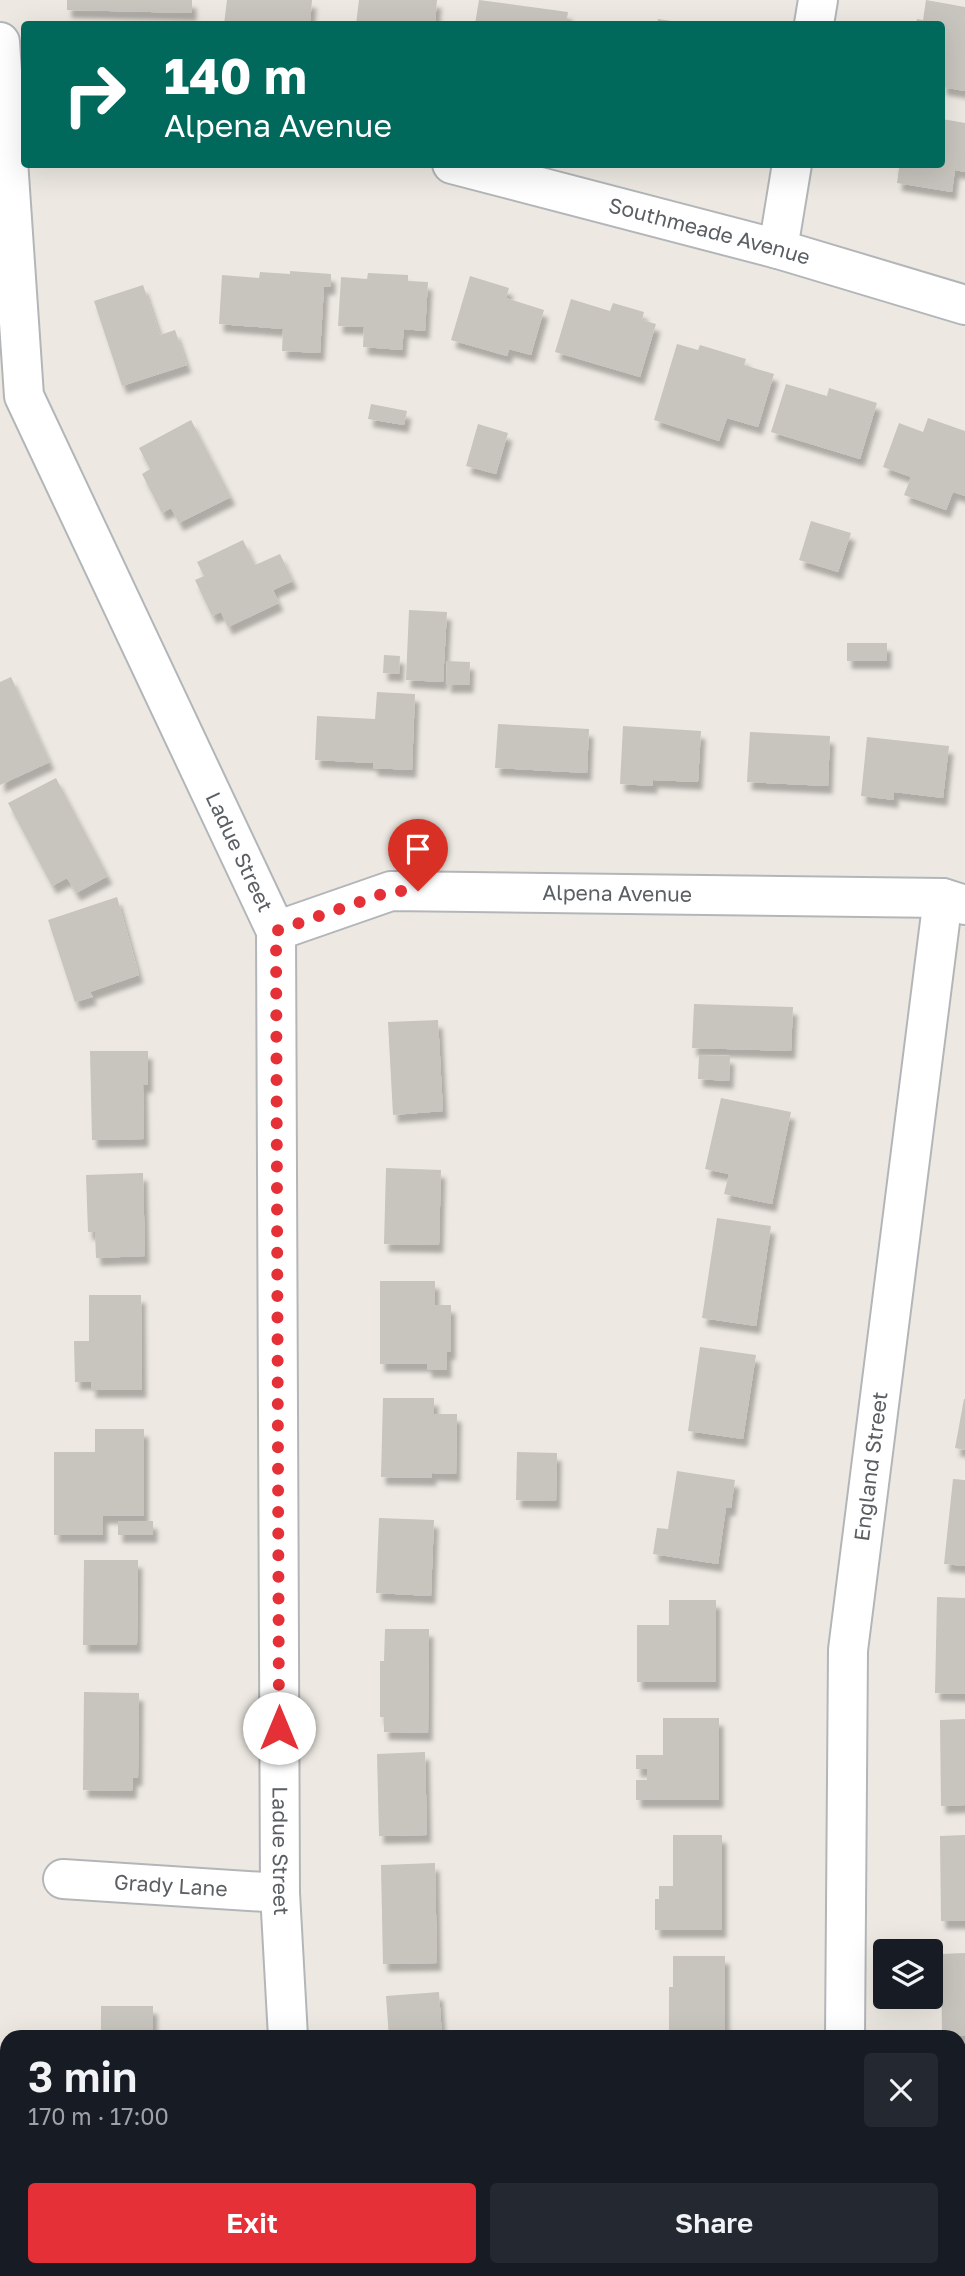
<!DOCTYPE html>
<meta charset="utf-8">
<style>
:root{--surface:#171b24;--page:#242831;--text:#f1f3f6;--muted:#9ea1a6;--accent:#e43036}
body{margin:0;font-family:"Golos Text",sans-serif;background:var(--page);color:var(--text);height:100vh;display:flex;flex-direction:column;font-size:26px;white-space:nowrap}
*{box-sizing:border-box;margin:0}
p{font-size:23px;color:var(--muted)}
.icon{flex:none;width:38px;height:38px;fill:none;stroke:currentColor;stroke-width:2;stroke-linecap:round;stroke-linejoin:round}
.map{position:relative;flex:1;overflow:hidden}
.panel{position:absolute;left:0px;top:2030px;width:966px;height:247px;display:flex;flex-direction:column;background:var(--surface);border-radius:21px 21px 0 0;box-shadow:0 7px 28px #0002}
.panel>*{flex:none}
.banner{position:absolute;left:21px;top:21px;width:924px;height:147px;border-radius:7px;box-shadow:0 7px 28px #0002;background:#00695c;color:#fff;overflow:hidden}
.tools{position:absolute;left:873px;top:1939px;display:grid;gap:14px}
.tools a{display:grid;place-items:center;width:70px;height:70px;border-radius:7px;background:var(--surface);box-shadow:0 7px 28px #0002;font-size:35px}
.pin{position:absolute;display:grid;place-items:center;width:60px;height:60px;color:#fff;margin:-72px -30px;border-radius:50% 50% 50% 0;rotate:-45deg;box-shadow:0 0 7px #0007}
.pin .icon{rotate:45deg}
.me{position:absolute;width:77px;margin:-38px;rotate:0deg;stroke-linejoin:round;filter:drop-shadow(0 0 5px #0008)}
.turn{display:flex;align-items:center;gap:24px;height:147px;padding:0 28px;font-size:32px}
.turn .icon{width:91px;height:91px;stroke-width:2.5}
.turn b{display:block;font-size:49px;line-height:60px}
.round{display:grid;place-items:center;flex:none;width:74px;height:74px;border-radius:7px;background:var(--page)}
.overview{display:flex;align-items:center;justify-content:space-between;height:119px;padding:0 28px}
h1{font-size:42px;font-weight:600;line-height:52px}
.primary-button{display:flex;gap:14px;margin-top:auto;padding:14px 28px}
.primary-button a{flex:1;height:80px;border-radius:7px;background:var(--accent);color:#fff;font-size:28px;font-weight:600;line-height:80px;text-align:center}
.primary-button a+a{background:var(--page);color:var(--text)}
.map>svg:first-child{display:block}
.building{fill:#c8c4be;filter:url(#shadow)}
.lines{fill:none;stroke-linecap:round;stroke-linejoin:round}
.minor-casing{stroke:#b3b6b9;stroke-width:42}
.minor{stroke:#fff;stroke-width:38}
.route{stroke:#e43036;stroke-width:12;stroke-dasharray:0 21.6}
.labels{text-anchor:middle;stroke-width:6;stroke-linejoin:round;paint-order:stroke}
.street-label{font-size:21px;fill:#5a5f63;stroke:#fff}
</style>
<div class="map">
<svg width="965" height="2276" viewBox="0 0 965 2276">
<defs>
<filter id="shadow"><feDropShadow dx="4.5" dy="8" stdDeviation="2" flood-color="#0004"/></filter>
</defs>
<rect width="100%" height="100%" fill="#ede9e2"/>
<g class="building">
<polygon points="67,0 192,0 192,13 67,10"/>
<polygon points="227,0 312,0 310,24 224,24"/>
<polygon points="359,0 437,0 435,24 356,24"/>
<polygon points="479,0 568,12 566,24 475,24"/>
<polygon points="926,0 965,7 965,91 942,87 942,24 916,24 917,19 923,20"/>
<polygon points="658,19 684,23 684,24 657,24"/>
<polygon points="942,119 965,123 965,172 955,170 952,192 897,183 899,168 894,164 942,164"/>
<polygon points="290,271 331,274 331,287 324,287 320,353 282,351 283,329 219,324 222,275 259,278 260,272 290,274"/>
<polygon points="368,273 408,275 408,281 428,282 425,331 404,329 402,350 363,347 364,327 338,326 341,277 367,279"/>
<polygon points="470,276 509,288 506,298 544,310 531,355 509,349 507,356 451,340"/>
<polygon points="143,285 160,335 175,330 187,365 122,386 94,301"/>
<polygon points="571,299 610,311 613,303 644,312 642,320 656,324 640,377 555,352"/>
<polygon points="677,344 698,350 700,345 746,359 744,365 774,374 758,427 727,418 719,441 654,420"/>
<polygon points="786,384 827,396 829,388 877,403 860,459 771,432"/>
<polygon points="371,404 407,411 404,425 368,419"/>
<polygon points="928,418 965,431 965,496 953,492 946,510 904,495 911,477 883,467 899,423 923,432"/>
<polygon points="191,420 231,497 179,523 171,508 162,513 142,474 150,469 139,448"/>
<polygon points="478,424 508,433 496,474 466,466"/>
<polygon points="811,521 851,533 838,572 799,560"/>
<polygon points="243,540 255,565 280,554 293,581 273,590 279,603 228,627 221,612 212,616 195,580 204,576 197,562"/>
<polygon points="409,610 447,612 443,682 406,680"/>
<rect x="847" y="643" width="40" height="18"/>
<polygon points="384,655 400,656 399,674 383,673"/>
<polygon points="447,661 470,662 469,685 446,685"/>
<polygon points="11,677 50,762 0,785 0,682"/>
<polygon points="377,692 415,694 412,770 373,768 373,763 315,760 317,716 375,719"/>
<polygon points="498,724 589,729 587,773 495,768"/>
<polygon points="623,726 701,731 698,782 653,780 653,786 620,784"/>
<polygon points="750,732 830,736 828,786 747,782"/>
<polygon points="867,737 949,746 943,798 894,792 894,800 861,796"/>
<polygon points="56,778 108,876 76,893 67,878 52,886 8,803"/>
<polygon points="117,897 139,975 90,992 93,997 75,1002 48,920"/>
<polygon points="694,1004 793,1007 791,1051 692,1048"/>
<polygon points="438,1020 443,1111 393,1115 388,1022"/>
<polygon points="90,1051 148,1051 148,1085 143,1085 144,1139 92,1140"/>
<polygon points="699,1055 730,1056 729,1081 698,1079"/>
<polygon points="721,1098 791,1112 772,1204 724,1194 729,1174 705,1169"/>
<polygon points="386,1168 441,1170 439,1245 384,1244"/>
<polygon points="143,1173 145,1256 96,1258 95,1232 88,1232 86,1175"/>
<polygon points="717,1218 771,1226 756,1326 702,1318"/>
<polygon points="380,1281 435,1281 435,1305 451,1305 451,1352 447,1352 447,1370 427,1370 427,1364 380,1364"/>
<polygon points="89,1295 141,1295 142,1390 91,1390 91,1382 75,1382 74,1341 89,1341"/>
<polygon points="700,1347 756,1355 743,1439 688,1431"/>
<polygon points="383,1398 434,1398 434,1414 457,1414 456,1474 432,1473 432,1478 381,1477"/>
<polygon points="964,1399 965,1399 965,1450 955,1448"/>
<polygon points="95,1429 144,1429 144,1516 103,1516 103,1535 54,1535 54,1452 95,1452"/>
<polygon points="517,1452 557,1453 556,1501 516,1500"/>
<polygon points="677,1471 735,1480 731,1508 726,1508 718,1564 653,1554 657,1528 668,1529"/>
<polygon points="953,1479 965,1480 965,1566 944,1564"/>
<polygon points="379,1518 434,1520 431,1596 376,1593"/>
<rect x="118" y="1521" width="35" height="14"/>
<polygon points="84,1560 138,1560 137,1645 83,1645"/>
<polygon points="937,1597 965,1598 965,1694 935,1693"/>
<polygon points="669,1600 716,1600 716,1682 637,1682 637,1625 669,1625"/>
<polygon points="385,1629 429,1629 428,1733 384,1732 384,1717 380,1717 380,1661 384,1661"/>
<polygon points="84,1692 139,1693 138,1778 133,1778 132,1791 83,1790"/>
<polygon points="663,1718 719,1718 719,1800 636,1800 636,1780 647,1780 647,1769 636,1769 636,1755 663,1755"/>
<polygon points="965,1719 965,1805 941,1806 940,1720"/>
<polygon points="425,1752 427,1835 379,1836 377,1754"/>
<polygon points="673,1835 722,1835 722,1930 655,1930 655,1899 659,1899 659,1886 673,1886"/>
<polygon points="965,1835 965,1921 941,1921 940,1836"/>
<polygon points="435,1863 437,1963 383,1964 381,1865"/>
<polygon points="965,1953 965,2036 942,2036 941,1954"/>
<polygon points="673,1956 725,1956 725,2037 669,2037 669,1987 673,1987"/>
<polygon points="439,1992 442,2037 389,2037 386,1996"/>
<rect x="101" y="2006" width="52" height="31"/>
<rect x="959" y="2069" width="6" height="83"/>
<rect x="959" y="2179" width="6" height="92"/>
<rect x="108" y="2270" width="47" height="6"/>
<rect x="395" y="2270" width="57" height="6"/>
</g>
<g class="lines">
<g class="minor-casing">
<g id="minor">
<polyline points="814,24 818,0"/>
<path id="s1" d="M0,42L24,396L276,931L280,1893L288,2037"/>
<path id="s2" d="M452,164L778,249L965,305"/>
<polyline points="778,249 792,164"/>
<path id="s3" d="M276,931L391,891L943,898L965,905"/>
<path id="s4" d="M63,1879L280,1893"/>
<path id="s5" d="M845,2037L848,1650L943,898"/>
<polyline points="299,2276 300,2270"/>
<polyline points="844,2276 844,2270"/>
</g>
</g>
<use href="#minor" class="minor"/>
</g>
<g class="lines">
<polyline class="route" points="279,1728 276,931 391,891 418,891"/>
</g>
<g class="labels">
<g class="street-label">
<text dy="7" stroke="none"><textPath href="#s2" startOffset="266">Southmeade Avenue</textPath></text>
<text dy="7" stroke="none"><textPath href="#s1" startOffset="859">Ladue Street</textPath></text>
<text dy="7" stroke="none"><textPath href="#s3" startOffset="348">Alpena Avenue</textPath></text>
<text dy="7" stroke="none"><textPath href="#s5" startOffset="572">England Street</textPath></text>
<text dy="7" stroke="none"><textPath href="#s1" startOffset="1866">Ladue Street</textPath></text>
<text dy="7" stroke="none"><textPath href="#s4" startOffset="108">Grady Lane</textPath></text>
</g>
</g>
</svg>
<div class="tools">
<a><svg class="icon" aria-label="layers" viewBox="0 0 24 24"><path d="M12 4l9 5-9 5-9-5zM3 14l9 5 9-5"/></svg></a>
</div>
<div class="pin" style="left:418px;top:891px;background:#d93025"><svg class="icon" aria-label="arrive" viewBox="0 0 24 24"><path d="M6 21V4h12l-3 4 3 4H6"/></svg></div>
<svg class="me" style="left:279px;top:1728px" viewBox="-20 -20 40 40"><circle r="19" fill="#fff"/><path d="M0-13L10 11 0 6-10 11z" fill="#e43036"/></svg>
<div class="banner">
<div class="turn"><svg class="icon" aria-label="right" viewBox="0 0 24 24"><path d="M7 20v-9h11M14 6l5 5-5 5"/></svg><div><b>140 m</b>Alpena Avenue</div></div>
</div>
<section class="panel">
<div class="overview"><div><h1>3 min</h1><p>170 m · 17:00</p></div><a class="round"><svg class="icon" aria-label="close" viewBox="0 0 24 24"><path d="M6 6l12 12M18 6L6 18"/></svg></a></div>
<div class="primary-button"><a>Exit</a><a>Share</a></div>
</section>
</div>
